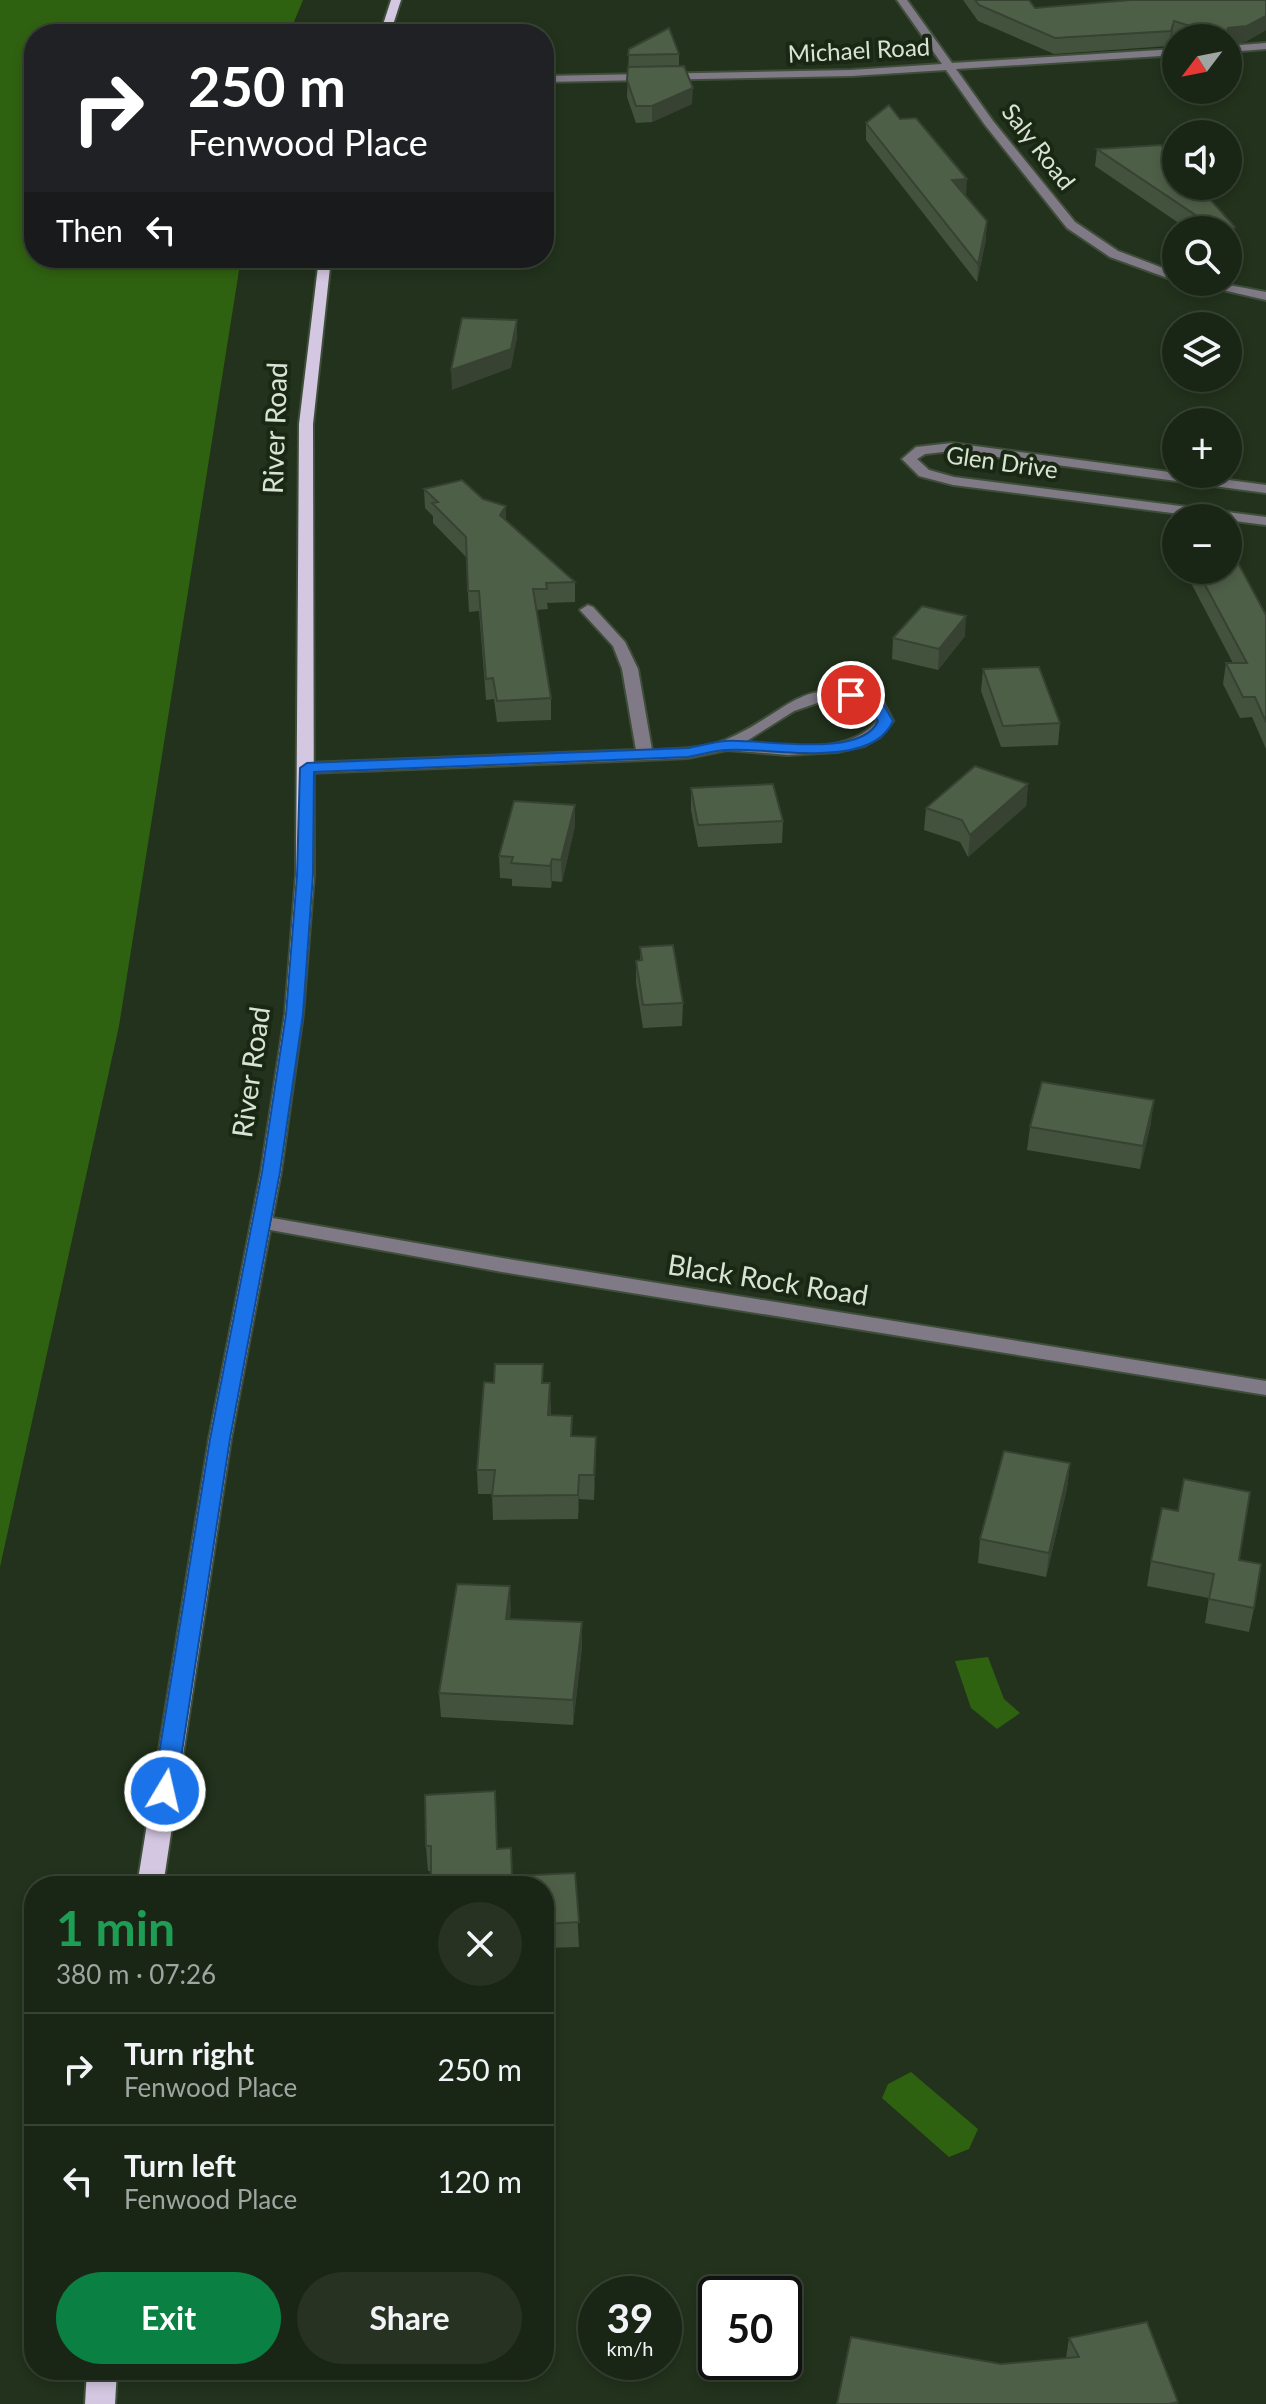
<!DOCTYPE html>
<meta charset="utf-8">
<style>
:root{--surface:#1a2615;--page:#273222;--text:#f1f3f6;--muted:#9fa5a0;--line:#384334;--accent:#0b8043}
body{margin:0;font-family:Lato,sans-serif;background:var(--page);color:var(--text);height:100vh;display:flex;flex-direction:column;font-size:30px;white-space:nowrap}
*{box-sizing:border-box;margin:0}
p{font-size:26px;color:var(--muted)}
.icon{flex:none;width:44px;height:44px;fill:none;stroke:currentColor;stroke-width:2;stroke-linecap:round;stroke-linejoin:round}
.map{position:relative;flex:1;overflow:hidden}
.panel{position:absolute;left:24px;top:1876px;width:530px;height:504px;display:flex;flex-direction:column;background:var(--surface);border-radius:32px;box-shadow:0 4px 12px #0003,0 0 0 2px var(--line)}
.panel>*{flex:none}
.hud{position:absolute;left:24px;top:24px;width:530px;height:244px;border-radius:32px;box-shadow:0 4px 12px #0003,0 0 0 2px var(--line);background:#202124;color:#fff;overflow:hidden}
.needle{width:52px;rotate:238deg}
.buttons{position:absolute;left:1162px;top:24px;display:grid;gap:16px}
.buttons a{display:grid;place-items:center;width:80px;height:80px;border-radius:50%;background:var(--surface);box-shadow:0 4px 12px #0003,0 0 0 2px var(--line);font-size:40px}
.speed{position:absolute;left:578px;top:2276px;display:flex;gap:16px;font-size:40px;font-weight:700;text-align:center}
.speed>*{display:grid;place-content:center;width:104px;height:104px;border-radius:50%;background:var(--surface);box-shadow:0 4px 12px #0003,0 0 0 2px var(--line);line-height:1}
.speed small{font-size:20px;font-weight:400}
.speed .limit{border:4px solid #111;border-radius:12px;background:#fff;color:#111}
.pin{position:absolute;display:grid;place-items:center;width:68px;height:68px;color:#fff;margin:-34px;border:4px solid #fff;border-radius:50%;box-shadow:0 2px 8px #0007}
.me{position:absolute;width:88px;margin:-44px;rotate:9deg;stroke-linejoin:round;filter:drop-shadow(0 0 6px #0008)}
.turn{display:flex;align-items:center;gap:28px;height:168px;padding:0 32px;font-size:36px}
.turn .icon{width:104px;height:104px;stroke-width:2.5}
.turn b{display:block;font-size:56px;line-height:68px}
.then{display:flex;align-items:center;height:76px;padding:0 32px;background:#0003;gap:16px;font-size:30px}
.round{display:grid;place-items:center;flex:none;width:84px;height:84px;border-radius:42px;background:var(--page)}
.overview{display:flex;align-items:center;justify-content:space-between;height:136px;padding:0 32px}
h1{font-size:48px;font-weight:700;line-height:60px;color:#1e9e55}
.cta{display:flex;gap:16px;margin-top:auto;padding:16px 32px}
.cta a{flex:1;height:92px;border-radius:48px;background:var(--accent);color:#fff;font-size:32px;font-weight:700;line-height:92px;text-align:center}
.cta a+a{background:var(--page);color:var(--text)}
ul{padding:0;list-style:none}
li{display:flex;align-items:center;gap:24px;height:112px;padding:0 32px;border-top:2px solid var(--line)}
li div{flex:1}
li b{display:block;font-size:30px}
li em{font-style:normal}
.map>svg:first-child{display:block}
.water{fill:#2f6210}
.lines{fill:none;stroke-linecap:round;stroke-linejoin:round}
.minor-casing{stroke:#3f4e3a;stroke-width:4}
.major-casing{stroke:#3f4e3a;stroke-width:4}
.minor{fill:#807a86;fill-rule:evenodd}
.major{fill:#d4c7e1;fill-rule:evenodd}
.wall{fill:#43523d}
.shaded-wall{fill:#374232}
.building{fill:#4e5f47;stroke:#374232;stroke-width:2}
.route{fill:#1a73e8;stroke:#114b97;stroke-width:2}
.labels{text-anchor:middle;stroke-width:8;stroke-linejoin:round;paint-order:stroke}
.far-street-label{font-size:24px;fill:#d9e3d5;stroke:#192812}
.street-label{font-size:28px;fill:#d9e3d5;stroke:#192812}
</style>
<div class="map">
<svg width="1266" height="2404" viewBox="0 0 1266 2404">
<rect width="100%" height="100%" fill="#22321c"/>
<g class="water">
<polygon points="0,0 303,0 289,34 34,34 34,258 241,258 119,1026 0,1567"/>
<polygon points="988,1657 1004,1699 1020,1713 997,1729 971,1708 955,1661"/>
<polygon points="911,2072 978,2129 969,2149 949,2157 882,2098 888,2084"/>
</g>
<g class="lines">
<g class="minor-casing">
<g id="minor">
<polygon points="897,0 907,0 952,63 1176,49 1176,55 956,69 993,121 1075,222 1118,251 1176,273 1176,281 1110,257 1067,228 985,125 946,70 851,76 544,82 544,76 851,70 942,64"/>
<polygon points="1266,43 1266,49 1228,52 1228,46"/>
<polygon points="1188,282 1213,282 1266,292 1266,300"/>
<polygon points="952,443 1266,485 1266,493 952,451 925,454 917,459 929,470 954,477 1266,517 1266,525 953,485 919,476 902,459 916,447"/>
<path d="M588,605L593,607L625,642L638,669L652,750C676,749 703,749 725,740C792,712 801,670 883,702L893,721L880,737L864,746L837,752L788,755L727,750L688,758L645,760L307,773L299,768L307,763L636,750L622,669L613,646L580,610ZM829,699L849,700L871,708L877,721C848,756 786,746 745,742L794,711Z"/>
<polygon points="261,1216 502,1258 1266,1381 1266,1395 502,1272 254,1227 251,1222 254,1217"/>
</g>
</g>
<g class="major-casing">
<g id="major">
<polygon points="391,0 401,0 390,34 380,34"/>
<polygon points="319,258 331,258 313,424 314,875 303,1014 281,1172 231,1439 163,1886 137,1886 209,1439 261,1172 285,1014 296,875 299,424"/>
<polygon points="87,2370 117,2370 115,2404 85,2404"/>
</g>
</g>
<use href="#minor" class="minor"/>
<use href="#major" class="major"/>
</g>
<g class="wall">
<polygon points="963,0 1029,0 1035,8 1266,0 1266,30 1245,42 1228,44 1228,38 1177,38 1172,36 1169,46 1054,54 978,21"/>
<polygon points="629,49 679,54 679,66 692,104 652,122 636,123 627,97"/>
<polygon points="866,123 966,196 986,239 977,282 866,140"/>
<polygon points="1097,149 1235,227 1233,245 1228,250 1228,230 1189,230 1095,166"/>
<polygon points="435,258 478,258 473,270 436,268"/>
<polygon points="424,489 506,520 575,582 575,602 547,603 548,609 536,610 551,698 551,720 497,722 494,699 486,700 479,611 469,612 466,557 433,523 433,516 425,508"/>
<polygon points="1193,570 1228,570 1266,615 1266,749 1252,717 1240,718 1223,684 1226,663 1233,663 1191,583"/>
<polygon points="965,636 938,670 892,659 893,638"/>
<polygon points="983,669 1060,723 1058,745 1001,747 981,691"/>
<polygon points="1028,784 1026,806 968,857 960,842 924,830 926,808"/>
<polygon points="691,788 783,821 782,843 698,847 691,810"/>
<polygon points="575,805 575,826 562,882 552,881 551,888 512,886 512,879 500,878 499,856"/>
<polygon points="640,947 683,1003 682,1026 643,1028 636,983 636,961 640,961"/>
<polygon points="1151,1123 1140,1169 1027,1150 1030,1127"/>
<polygon points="543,1383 551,1407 551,1415 572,1416 572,1436 596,1437 594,1500 579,1499 578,1519 493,1520 492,1494 478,1494 477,1470"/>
<polygon points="1070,1463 1067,1488 1046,1577 978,1563 980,1539"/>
<polygon points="1239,1560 1254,1608 1249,1632 1205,1623 1209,1598 1147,1586 1151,1561"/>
<polygon points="510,1586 510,1619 582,1647 573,1725 441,1717 439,1693"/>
<polygon points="495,1791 497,1849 511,1848 512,1876 575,1873 579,1947 544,1948 544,1886 431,1886 431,1871 428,1871 426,1846 425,1795"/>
<polygon points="1069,2338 1178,2402 1177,2404 837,2404 1001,2364 1066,2358"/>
</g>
<g class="shaded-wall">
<polygon points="1266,16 1266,30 1245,42 1228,44 1228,38 1226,38 1228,28"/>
<polygon points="1174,21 1172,36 1169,46 1171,31"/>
<polygon points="693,88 692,104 652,122 652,106"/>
<polygon points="967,179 966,196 952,180"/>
<polygon points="987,221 986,239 977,282 978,264"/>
<polygon points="1235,227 1233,245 1228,250 1228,235"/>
<polygon points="473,258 478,258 473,270"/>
<polygon points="517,320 517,338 511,368 452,390 451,370"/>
<polygon points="506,506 506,526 500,515"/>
<polygon points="966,616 965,636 938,670 939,649"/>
<polygon points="1028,784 1026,806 968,857 970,835"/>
<polygon points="575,805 575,826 562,882 561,860"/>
<polygon points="552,859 552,881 551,888 550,866"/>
<polygon points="1154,1100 1151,1123 1140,1169 1143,1146"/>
<polygon points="550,1383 551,1407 549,1439 548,1415"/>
<polygon points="596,1437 596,1461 594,1500 594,1475"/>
<polygon points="1070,1463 1067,1488 1046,1577 1049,1553"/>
<polygon points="579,1475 579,1499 578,1519 578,1495"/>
<polygon points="510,1586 511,1611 507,1643 506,1619"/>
<polygon points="582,1622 582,1647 573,1725 573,1700"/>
</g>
<g class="building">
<polygon points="975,0 1029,0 1035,8 1131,0 1266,0 1266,16 1247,26 1228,28 1226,37 1174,21 1171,31 1055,38 979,5"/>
<polygon points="669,28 679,54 628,55 629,49"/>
<polygon points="684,66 693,88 652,106 636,106 627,80 628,67"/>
<polygon points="889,105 900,119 916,118 967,179 952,180 987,221 978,264 866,123"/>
<polygon points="1161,145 1176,162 1176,186 1198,186 1235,227 1228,235 1228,230 1218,230 1097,149"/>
<polygon points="462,318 517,320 511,349 451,370"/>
<polygon points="462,480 483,499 506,506 500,515 575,582 546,583 547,589 533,589 551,698 497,701 493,678 486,679 479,591 468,591 466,537 432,503 438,502 424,489"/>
<polygon points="1228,550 1231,550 1266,615 1266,722 1255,697 1243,697 1226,663 1247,663 1197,570 1228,570"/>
<polygon points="922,606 966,616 939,649 893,638"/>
<polygon points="1039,667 1060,723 1003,726 983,669"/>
<polygon points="975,766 1028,784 970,835 962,820 926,808"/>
<polygon points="773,784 783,821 698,825 691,788"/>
<polygon points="514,801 575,805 561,860 552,859 550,866 511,863 513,857 499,856"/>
<polygon points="673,945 683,1003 643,1005 636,961 642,960 640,947"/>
<polygon points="1042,1082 1154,1100 1143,1146 1030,1127"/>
<polygon points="495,1364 543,1364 542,1383 550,1383 548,1415 572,1416 571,1436 596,1437 594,1475 579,1475 578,1495 492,1496 495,1470 477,1470 484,1382 494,1383"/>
<polygon points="1004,1451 1070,1463 1049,1553 980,1539"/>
<polygon points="1184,1479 1250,1492 1239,1560 1261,1564 1254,1608 1209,1599 1214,1574 1151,1561 1162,1508 1178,1511"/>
<polygon points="457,1584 510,1586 506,1619 582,1622 573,1700 439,1693"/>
<polygon points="495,1791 497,1849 511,1848 512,1876 575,1873 579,1922 544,1924 544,1886 431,1886 431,1846 426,1846 425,1795"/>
<polygon points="1147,2322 1178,2402 1169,2404 837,2404 851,2337 1001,2364 1079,2357 1069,2338"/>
</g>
<path class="route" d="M851,691L882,702L893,721C871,772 766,746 725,750C713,751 700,755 688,757L314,772L313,875L303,1014L280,1172L230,1439L176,1791L173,1798H157L153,1791L210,1439L262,1172L286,1014L297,875L300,768L307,763L688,748C700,746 713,742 725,741C758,738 861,760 878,721L871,708L846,698L844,695Z"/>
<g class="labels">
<g class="far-street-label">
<text transform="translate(859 51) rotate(-3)" y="8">Michael Road</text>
<text transform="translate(1038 147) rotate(52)" y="8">Saly Road</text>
<text transform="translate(1002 463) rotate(8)" y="8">Glen Drive</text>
</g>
<g class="street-label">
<text transform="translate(275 428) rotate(-88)" y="10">River Road</text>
<text transform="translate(251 1072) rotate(-82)" y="10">River Road</text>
<text transform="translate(768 1280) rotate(9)" y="10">Black Rock Road</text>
</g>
</g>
</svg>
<div class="buttons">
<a><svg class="needle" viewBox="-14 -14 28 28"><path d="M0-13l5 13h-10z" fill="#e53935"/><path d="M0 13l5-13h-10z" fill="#9fa5a0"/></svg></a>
<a><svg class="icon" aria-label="sound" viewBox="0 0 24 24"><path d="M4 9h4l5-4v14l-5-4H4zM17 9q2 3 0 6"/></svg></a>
<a><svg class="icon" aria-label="search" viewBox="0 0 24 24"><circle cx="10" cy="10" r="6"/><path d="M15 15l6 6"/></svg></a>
<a><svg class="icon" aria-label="layers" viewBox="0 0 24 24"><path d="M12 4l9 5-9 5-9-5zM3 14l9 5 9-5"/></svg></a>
<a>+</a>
<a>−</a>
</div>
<div class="speed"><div>39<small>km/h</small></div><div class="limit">50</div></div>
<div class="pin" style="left:851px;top:695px;background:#d93025"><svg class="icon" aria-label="arrive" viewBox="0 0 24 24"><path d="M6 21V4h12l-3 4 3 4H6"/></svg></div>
<svg class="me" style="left:165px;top:1791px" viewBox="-20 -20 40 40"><circle r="17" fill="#1a73e8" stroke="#fff" stroke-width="3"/><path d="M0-11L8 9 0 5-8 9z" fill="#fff"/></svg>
<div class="hud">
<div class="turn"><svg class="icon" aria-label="right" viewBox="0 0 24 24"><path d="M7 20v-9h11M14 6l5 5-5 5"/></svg><div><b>250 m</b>Fenwood Place</div></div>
<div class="then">Then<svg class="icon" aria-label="left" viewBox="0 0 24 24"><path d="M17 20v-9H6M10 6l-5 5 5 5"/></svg></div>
</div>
<section class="panel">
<div class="overview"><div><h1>1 min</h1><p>380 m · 07:26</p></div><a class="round"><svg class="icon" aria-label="close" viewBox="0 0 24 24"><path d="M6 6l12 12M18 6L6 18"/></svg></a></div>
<ul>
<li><svg class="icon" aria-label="right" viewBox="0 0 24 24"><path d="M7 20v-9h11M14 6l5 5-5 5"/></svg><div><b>Turn right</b><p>Fenwood Place</p></div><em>250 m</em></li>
<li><svg class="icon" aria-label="left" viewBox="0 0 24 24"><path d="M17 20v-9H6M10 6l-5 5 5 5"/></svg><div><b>Turn left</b><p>Fenwood Place</p></div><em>120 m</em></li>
</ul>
<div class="cta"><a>Exit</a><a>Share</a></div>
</section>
</div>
